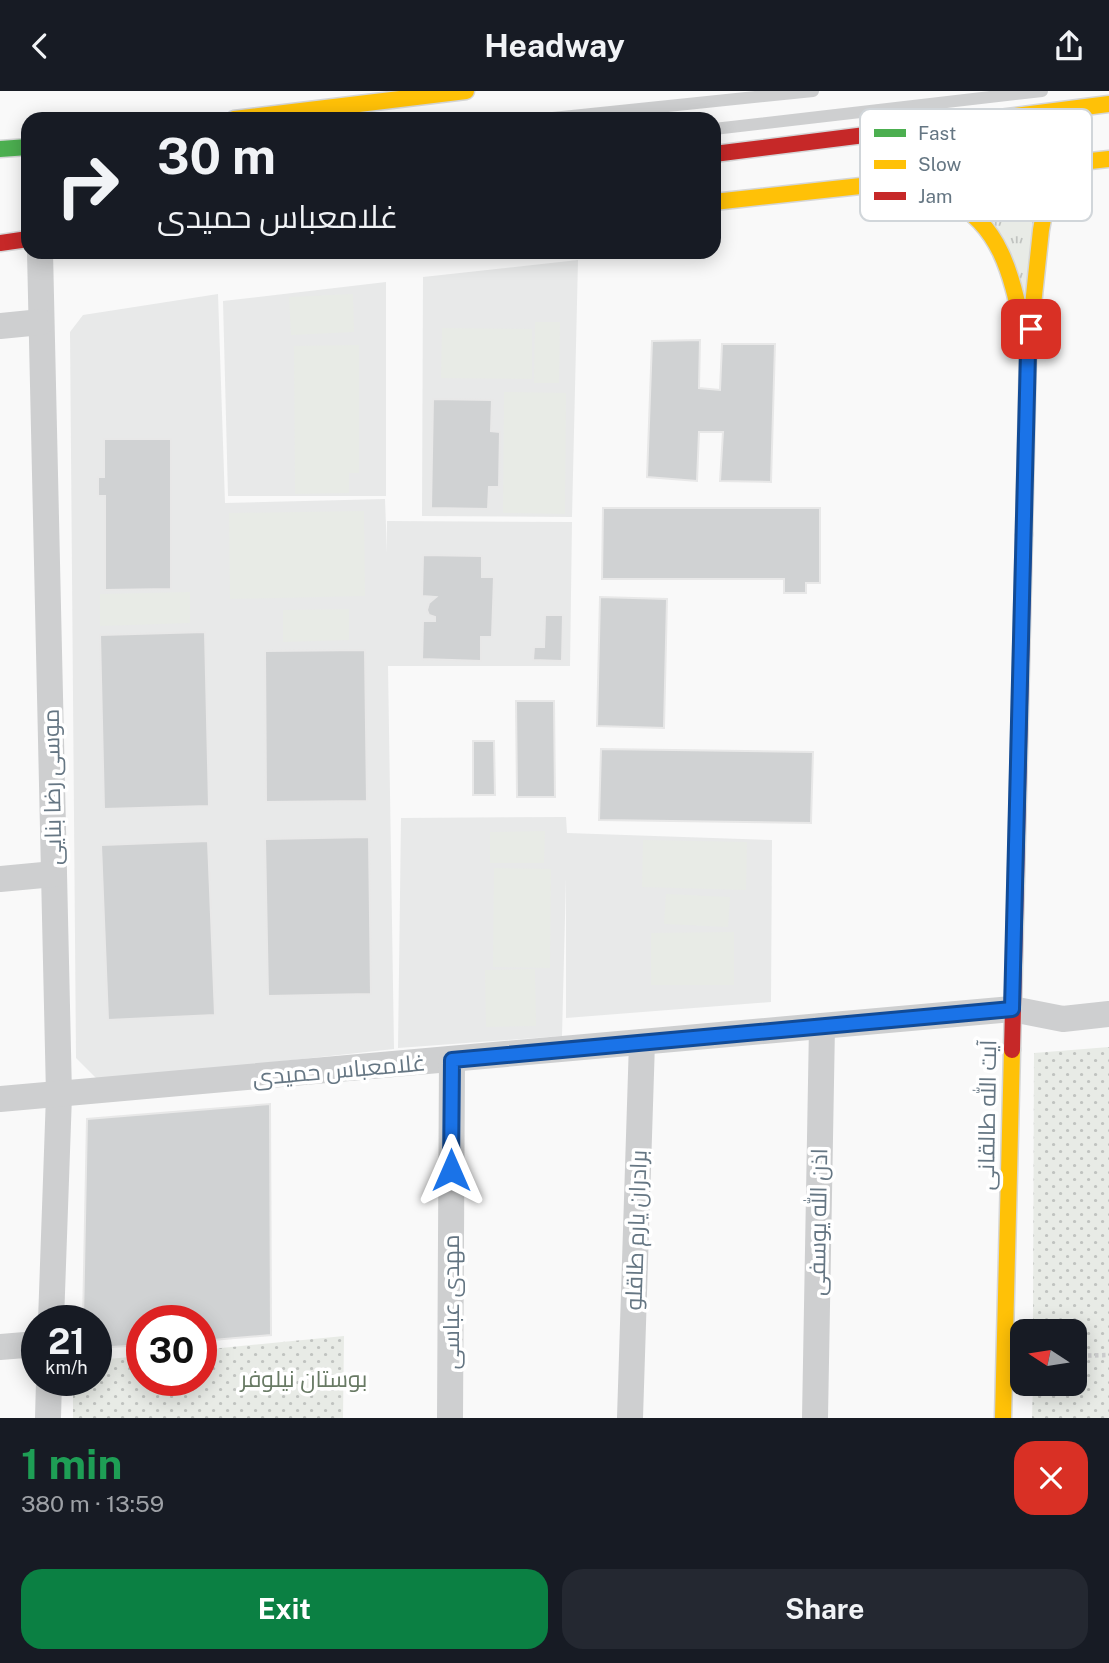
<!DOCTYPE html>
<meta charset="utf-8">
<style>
:root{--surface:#171b24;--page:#242831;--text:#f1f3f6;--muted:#9ea1a6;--accent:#0b8043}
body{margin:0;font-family:"Public Sans",Cairo,sans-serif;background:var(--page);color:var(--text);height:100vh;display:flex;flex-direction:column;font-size:26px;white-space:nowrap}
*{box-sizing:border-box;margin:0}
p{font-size:23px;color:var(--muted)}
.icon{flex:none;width:38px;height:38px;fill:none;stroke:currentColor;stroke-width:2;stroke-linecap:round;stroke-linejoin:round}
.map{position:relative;height:1327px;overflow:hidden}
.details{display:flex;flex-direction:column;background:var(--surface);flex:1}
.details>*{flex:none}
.top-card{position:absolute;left:21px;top:21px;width:700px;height:147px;border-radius:21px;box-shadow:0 4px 18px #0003;background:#171b24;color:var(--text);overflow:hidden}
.needle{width:46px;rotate:282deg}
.fabs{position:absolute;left:1010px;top:1228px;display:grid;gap:14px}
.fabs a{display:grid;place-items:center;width:77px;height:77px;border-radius:14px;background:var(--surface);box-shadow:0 4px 18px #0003;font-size:35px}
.speed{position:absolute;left:21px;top:1214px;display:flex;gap:14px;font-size:35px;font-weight:700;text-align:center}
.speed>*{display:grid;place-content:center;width:91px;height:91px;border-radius:50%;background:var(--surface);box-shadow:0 4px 18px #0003;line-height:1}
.speed small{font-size:18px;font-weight:400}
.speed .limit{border:10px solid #d22;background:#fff;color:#111}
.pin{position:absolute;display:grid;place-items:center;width:60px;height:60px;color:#fff;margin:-30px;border-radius:14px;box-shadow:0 4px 10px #0006}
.me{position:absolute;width:77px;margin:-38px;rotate:0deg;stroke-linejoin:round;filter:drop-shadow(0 0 5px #0008)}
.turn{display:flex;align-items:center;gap:24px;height:147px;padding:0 21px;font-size:32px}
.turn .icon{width:91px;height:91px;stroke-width:2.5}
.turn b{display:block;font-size:49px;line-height:60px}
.round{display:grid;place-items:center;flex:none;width:74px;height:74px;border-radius:21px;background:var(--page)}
.head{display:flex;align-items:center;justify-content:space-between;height:119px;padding:0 21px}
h1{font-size:42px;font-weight:700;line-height:52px;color:#1e9e55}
.action{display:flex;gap:14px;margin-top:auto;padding:14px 21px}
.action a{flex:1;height:80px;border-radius:21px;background:var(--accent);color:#fff;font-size:28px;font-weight:700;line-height:80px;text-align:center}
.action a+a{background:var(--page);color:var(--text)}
header{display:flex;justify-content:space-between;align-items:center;height:91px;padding:0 21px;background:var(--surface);font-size:32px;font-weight:700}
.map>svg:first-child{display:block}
.built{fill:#e8e9e9}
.grass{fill:url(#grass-tufts)}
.park{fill:url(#park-dots)}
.pitch{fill:#e8ebe6}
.building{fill:#d0d2d3;stroke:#e8e8e8;stroke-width:2}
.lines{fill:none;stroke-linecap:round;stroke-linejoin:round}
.fast-casing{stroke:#d5d6d7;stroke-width:19}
.slow-casing{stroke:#d5d6d7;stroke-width:19}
.jam-casing{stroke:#d5d6d7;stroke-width:19}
.path{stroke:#cbcccd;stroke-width:4.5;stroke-dasharray:3.5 3.5;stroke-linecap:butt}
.lane{stroke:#cecfd0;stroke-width:12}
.street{stroke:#cecfd0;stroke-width:26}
.fast{stroke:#4caf50;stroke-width:16}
.slow{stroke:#ffc107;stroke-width:16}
.jam{stroke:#c62828;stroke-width:16}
.route-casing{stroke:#114b97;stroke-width:18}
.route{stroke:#1a73e8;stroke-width:12}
.labels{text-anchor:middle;stroke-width:7;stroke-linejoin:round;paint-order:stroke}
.street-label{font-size:23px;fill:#657683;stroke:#fff}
.park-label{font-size:23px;fill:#687a64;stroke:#fff}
.key{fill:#fff;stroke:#d1d6da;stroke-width:2}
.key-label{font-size:19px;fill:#657683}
</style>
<header><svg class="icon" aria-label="back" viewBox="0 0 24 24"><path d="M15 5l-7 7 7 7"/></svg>Headway<svg class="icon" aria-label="share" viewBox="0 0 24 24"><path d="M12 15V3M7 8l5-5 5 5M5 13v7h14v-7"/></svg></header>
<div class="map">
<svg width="1109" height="1327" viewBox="0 0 1109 1327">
<defs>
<pattern id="grass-tufts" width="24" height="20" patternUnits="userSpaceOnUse" patternTransform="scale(1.75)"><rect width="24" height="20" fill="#e8ebe6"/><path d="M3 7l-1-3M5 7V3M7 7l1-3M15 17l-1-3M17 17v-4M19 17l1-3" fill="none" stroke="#c0c3c0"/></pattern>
<pattern id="park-dots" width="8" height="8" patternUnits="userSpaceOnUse" patternTransform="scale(1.75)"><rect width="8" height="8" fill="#e8ebe6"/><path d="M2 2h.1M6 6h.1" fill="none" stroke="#c0c3c0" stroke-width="1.8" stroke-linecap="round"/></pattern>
</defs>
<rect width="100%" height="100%" fill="#f9f9f9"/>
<g class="built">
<polygon points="578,169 572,426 422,425 423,186"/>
<polygon points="386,191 386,405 228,405 223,210"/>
<polygon points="218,203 225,412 385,408 387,462 387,430 572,431 570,575 388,575 394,958 99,990 76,967 70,241 83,224"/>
<polygon points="566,726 567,742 772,749 771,911 566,927 566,787 562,945 398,957 401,727"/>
</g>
<polygon class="grass" points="1034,116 1029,214 984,119"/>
<g class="park">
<polygon points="1109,956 1109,1327 1032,1327 1033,1293 1074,1293 1074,1241 1033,1241 1034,962"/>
<polygon points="344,1245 343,1327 73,1327 73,1290 96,1290 96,1269 142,1265 142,1290 201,1290 201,1259"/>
</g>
<g class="pitch">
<polygon points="353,203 354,241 291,244 289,206"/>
<polygon points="535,231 560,231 559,292 534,292"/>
<polygon points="442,237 532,238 532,288 441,287"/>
<polygon points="359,254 359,382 349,382 349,402 295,403 294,255"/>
<polygon points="504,301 566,302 565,423 503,422"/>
<polygon points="364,420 365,505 230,508 229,422"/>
<polygon points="190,501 190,532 100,535 100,503"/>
<polygon points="349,518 349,549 283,551 283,519"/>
<polygon points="545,740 544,772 490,772 490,741"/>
<polygon points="643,749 747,751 746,799 642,796"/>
<polygon points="494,777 551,778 550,877 493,876"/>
<polygon points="666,803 730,806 728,836 664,833"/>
<polygon points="734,841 734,894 651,894 651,842"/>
<polygon points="535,878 536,935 486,936 485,879"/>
</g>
<g class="building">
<polygon points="700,249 699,297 720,299 722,253 775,253 771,391 720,390 723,341 699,341 697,390 647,386 652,250"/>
<polygon points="433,308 492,309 491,340 500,341 499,396 489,396 488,418 431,417"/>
<polygon points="104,348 171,348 171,498 105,499 105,405 98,405 98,386 104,386"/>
<polygon points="603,417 820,417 820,492 806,492 806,502 784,502 784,488 602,488"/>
<polygon points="423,464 482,465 482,486 494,486 492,546 481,546 481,570 422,568 423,530 435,530 435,526 429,524 427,519 429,512 436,506 422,505"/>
<polygon points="600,506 667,508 664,637 597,635"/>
<polygon points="545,524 563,524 562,570 533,569 534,556 544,556"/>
<polygon points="205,541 209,715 104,718 100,544"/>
<polygon points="365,559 367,710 266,711 265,560"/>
<polygon points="516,610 554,610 555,706 517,706"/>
<polygon points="473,650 494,650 495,704 473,704"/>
<polygon points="601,658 813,661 811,732 599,729"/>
<polygon points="369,746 371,903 268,905 265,748"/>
<polygon points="208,750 215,924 108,929 101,754"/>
<polygon points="270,1013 271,1244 201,1250 201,1230 142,1230 142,1254 96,1257 96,1230 83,1230 87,1028"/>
</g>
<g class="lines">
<g class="fast-casing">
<polyline id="fast" points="0,58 28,56"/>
</g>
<g class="slow-casing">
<g id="slow">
<polyline points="234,28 466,0"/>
<polyline points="992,28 1109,13"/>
<path d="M909,94C923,99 938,102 951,109C1000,134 1011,183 1022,233"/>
<polyline points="714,111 1109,68"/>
<polyline points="1024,444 1028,261 1041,139 1047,106 1069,74"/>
<polyline points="1003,1327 1012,959"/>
</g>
</g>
<g class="jam-casing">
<g id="jam">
<polyline points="714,63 992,28"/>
<polyline points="0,152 28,148"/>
<polyline points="1012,959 1024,444"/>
</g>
</g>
<g class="path">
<polyline points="496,161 505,161"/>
<polyline points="1074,1265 1109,1264"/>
</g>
<g class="lane">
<polyline points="543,28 813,0"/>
<polyline points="714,38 1042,0"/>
</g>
<g class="street">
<polyline points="40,161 59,1004 51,1230"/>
<polyline points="0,235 41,231"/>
<polyline points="0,788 54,783"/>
<polyline points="0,1008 1012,918 1063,928 1109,923"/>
<polyline points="0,1256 37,1253"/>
<polyline points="48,1327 49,1290"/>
<polyline points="450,1327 452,969"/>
<polyline points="630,1327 642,951"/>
<polyline points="815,1327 822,935"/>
</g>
<use href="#fast" class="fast"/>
<use href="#slow" class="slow"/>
<use href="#jam" class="jam"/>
</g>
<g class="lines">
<g class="route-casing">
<polyline id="route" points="451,1079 452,969 1012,918 1028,261 1031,238"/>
</g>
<use href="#route" class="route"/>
</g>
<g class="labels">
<g class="street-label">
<text transform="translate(52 696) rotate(-91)" y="8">موسی رضا بنایی</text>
<text transform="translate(339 979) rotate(-5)" y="8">غلامعباس حمیدی</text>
<text transform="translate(987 1024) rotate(-89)" y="8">آیت الله طالقانی</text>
<text transform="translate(818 1131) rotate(-89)" y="8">اذن الله یوسفی</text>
<text transform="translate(636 1139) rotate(-88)" y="8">برادران یارم طاقلو</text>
<text transform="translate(451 1211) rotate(-90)" y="8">مهدی عباسی</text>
</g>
<g class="park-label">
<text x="304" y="1296">بوستان نیلوفر</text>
</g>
</g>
<rect x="860" y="18" width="232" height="112" rx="10" class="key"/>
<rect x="874" y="38" width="32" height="8" fill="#4caf50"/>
<rect x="874" y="69" width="32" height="9" fill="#ffc107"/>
<rect x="874" y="101" width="32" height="8" fill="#c62828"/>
<g class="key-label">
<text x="918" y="49">Fast</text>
<text x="918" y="80">Slow</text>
<text x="918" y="112">Jam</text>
</g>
</svg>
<div class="fabs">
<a><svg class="needle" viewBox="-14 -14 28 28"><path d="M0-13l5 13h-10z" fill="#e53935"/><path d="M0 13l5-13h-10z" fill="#9ea1a6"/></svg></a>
</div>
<div class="speed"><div>21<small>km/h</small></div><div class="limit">30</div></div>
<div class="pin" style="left:1031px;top:238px;background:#d93025"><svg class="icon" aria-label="arrive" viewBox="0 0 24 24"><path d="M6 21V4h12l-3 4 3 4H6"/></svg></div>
<svg class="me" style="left:451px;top:1079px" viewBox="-20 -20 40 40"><path d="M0-17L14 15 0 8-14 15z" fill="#1a73e8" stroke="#fff" stroke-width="4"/></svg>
<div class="top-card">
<div class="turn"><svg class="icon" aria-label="right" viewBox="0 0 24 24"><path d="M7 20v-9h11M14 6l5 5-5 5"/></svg><div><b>30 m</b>غلامعباس حمیدی</div></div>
</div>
</div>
<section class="details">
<div class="head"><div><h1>1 min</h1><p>380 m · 13:59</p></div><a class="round" style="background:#d93025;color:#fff"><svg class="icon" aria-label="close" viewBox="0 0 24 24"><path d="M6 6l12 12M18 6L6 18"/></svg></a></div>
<div class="action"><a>Exit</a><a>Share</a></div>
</section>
